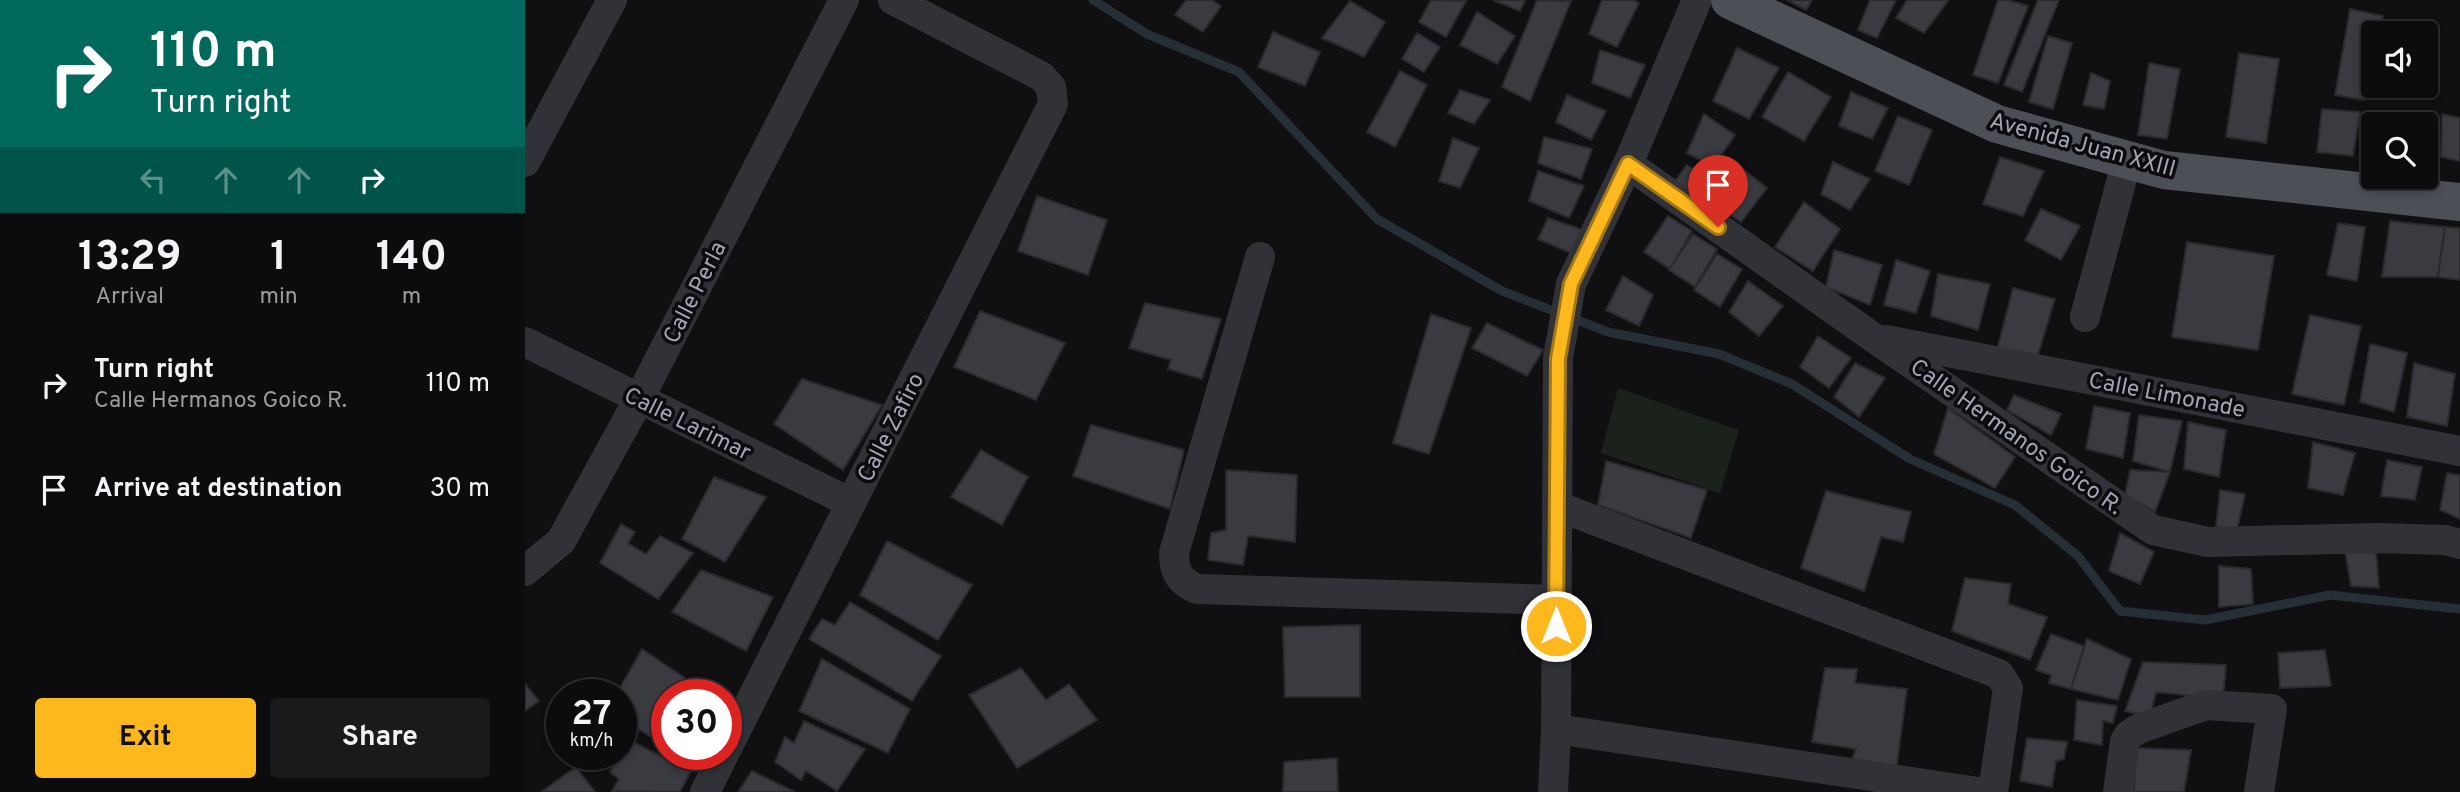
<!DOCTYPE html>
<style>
:root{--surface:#0c0c0e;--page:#1a1a1c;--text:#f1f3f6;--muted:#9a9b9e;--line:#2c2c2e;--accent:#fdb81e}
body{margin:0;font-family:Overpass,sans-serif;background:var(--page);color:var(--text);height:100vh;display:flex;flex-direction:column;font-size:26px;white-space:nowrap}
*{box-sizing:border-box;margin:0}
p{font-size:23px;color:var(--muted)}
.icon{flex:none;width:38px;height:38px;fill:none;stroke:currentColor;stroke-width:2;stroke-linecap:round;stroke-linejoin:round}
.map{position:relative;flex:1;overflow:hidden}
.details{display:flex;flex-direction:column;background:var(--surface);width:525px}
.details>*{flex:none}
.banner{background:#00695c;color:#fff;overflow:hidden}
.controls{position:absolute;left:1836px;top:21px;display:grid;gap:14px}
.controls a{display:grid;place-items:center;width:77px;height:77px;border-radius:7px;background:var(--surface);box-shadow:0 4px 10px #0003,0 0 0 2px var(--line);font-size:35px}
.speed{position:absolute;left:21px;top:679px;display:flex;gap:14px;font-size:35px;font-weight:700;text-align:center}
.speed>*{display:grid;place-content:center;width:91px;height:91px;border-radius:50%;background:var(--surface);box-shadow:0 4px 10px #0003,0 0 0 2px var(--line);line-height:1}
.speed small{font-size:18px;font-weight:400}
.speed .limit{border:10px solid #d22;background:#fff;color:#111}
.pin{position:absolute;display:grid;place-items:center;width:60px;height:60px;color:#fff;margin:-72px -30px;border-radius:50% 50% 50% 0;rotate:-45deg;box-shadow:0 0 7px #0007}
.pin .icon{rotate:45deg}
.me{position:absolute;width:77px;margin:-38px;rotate:0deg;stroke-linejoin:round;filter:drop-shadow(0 0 5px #0008)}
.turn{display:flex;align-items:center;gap:24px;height:147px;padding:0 35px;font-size:32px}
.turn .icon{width:91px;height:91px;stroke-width:2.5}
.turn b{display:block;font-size:49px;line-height:60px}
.lanes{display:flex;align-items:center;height:66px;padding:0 35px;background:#0003;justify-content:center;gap:35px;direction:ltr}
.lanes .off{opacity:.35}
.eta{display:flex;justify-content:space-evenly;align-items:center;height:119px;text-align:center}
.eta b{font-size:42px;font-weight:700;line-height:49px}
.cta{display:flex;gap:14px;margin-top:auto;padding:14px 35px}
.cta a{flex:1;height:80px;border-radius:7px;background:var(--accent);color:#111;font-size:28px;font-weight:700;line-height:80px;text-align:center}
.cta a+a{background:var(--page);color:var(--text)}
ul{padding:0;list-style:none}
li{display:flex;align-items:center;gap:21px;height:105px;padding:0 35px}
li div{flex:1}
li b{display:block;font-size:26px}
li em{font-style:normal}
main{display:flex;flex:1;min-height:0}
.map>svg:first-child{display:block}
.green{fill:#1b221c}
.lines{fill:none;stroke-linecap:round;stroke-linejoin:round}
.stream{stroke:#262f36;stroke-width:9}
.building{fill:#3a3b40;stroke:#2a2a2e;stroke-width:2}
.minor{stroke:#313237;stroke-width:30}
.major{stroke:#4d4f56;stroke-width:38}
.route-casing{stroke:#a47814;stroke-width:18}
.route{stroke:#fdb81e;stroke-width:12}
.labels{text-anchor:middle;stroke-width:7;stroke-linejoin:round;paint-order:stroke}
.street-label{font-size:23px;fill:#a1a6b4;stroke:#0c0b0d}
</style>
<main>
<section class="details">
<div class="banner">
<div class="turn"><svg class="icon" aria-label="right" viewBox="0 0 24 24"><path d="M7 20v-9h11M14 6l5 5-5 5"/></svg><div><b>110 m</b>Turn right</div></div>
<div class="lanes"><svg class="icon off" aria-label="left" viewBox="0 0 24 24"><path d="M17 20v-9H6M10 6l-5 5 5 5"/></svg><svg class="icon off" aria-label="ahead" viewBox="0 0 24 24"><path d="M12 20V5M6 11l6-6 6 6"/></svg><svg class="icon off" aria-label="ahead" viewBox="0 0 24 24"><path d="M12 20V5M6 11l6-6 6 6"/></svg><svg class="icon" aria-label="right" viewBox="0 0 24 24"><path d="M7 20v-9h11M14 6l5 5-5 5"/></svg></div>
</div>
<div class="eta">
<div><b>13:29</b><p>Arrival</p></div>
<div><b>1</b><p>min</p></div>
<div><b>140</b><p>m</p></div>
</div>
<ul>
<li><svg class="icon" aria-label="right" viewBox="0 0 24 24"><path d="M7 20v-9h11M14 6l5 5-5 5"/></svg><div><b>Turn right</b><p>Calle Hermanos Goico R.</p></div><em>110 m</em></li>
<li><svg class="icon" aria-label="arrive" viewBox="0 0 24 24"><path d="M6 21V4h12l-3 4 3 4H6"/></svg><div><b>Arrive at destination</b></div><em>30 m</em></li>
</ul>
<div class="cta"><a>Exit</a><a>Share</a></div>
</section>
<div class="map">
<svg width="1935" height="792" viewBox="0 0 1935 792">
<rect width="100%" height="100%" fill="#101012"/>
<polygon class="green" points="1093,388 1214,430 1195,493 1076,453"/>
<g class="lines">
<polyline class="stream" points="568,0 622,34 714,72 852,219 977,291 1083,332 1194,354 1267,384 1385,459 1490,505 1553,556 1595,611 1680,620 1805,595 1935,609"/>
</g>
<g class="building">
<polygon points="661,0 687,0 696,6 678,32 650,15"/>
<polygon points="906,0 941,1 921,37 894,22"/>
<polygon points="968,0 1000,0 995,11"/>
<polygon points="1012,0 1046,1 1005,101 977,87"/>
<polygon points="1077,0 1109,0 1114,3 1092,47 1064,34"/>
<polygon points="1262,0 1287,0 1281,10"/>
<polygon points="1345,0 1371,0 1352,38 1333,30"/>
<polygon points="1382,0 1421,0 1423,1 1399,33 1371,18"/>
<polygon points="1473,0 1483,0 1503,6 1473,83 1448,75"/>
<polygon points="1513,0 1534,0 1497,92 1479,85"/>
<polygon points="825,1 860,22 839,57 797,38"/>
<polygon points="1825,9 1858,16 1854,33 1848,33 1848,59 1839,100 1810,95"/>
<polygon points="952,12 990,36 972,64 935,45"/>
<polygon points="748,32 795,52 780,86 733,67"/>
<polygon points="892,33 915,47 899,72 877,59"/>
<polygon points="1523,36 1547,43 1528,109 1504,102"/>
<polygon points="1212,48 1254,68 1224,119 1188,101"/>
<polygon points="1075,50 1120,65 1105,98 1067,83"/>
<polygon points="1714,53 1754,59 1741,143 1701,137"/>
<polygon points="1624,63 1655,69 1642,139 1613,135"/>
<polygon points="875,71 902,85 870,147 842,132"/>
<polygon points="1263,72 1306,97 1279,141 1237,117"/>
<polygon points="1566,73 1585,81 1579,109 1558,105"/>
<polygon points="935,90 965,100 949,124 923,113"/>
<polygon points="1326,92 1363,108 1347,139 1314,126"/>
<polygon points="1042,95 1081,111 1066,140 1031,122"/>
<polygon points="1797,109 1835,112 1828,156 1792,152"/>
<polygon points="1179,114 1210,135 1188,167 1162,153"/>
<polygon points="1917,114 1935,118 1935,161 1916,157"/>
<polygon points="1373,116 1407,130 1384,185 1350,171"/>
<polygon points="1019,137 1067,149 1056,179 1013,163"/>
<polygon points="928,138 954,148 935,188 914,181"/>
<polygon points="1475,157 1519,171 1498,216 1458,204"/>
<polygon points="1308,162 1345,179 1325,210 1296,194"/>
<polygon points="1162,165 1194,184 1179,205 1150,181"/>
<polygon points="1218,169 1242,188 1216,222 1190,205"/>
<polygon points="1013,171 1059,186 1044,218 1004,201"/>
<polygon points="512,196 582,220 563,275 493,251"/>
<polygon points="1279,202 1315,229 1288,271 1250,247"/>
<polygon points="1516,209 1555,226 1536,260 1500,240"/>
<polygon points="1143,216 1167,231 1145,269 1119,252"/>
<polygon points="1023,218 1061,231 1048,254 1013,239"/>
<polygon points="1865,221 1920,227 1913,277 1857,277"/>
<polygon points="1813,223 1840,227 1832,281 1802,275"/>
<polygon points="1920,227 1935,228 1935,280 1913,277"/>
<polygon points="1168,234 1192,249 1170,287 1144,270"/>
<polygon points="1662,242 1749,256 1733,350 1647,337"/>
<polygon points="1309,250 1357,265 1345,305 1301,287"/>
<polygon points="1192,254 1217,269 1195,307 1169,290"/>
<polygon points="1371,260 1405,271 1391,313 1359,305"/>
<polygon points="1413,274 1465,284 1453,330 1406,316"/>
<polygon points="1098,276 1128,295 1114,326 1081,310"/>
<polygon points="1223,281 1258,306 1234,336 1204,312"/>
<polygon points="1488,288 1530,299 1512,358 1472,350"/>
<polygon points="620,303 696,319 677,379 643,369 646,360 604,348"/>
<polygon points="455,311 540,343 511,400 429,367"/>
<polygon points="906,314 946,328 904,454 868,443"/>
<polygon points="1785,315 1836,326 1819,405 1767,394"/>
<polygon points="962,323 1018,350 1002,376 947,348"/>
<polygon points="1293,336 1326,358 1304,388 1275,367"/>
<polygon points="1845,344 1882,353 1869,412 1835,402"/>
<polygon points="1330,363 1360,378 1334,417 1309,397"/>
<polygon points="1889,363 1930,374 1922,426 1882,417"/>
<polygon points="277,379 357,405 318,470 249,424"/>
<polygon points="1489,395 1536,414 1526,435 1482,410"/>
<polygon points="1569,406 1605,413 1598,458 1561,449"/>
<polygon points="1423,408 1490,457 1470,488 1409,454"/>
<polygon points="1614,415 1657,421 1645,472 1608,461"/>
<polygon points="1663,422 1701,430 1694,477 1659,469"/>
<polygon points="566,425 659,450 645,509 548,476"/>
<polygon points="1788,442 1830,453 1818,495 1783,488"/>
<polygon points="456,450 503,477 477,525 426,497"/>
<polygon points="1862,460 1897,467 1890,500 1856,496"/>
<polygon points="1081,461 1182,490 1166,538 1073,505"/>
<polygon points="701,470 772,475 770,542 723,536 718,565 683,560 686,533 701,530"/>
<polygon points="1605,470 1645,472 1630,512 1600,495"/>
<polygon points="1922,473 1935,475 1935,519 1915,510"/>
<polygon points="189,477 241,497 200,562 157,539"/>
<polygon points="1695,490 1720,494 1712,530 1691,527"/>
<polygon points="1301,491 1386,512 1378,542 1356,537 1339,591 1276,568"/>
<polygon points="96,524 110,532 103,543 121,554 135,536 168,553 133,599 75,563"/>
<polygon points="1595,533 1629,552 1615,584 1584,571"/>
<polygon points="362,541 447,585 413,640 335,595"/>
<polygon points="1820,551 1851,551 1854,588 1826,586"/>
<polygon points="1694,566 1726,569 1728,604 1694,607"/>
<polygon points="176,570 248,597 221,651 147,612"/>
<polygon points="1440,578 1486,584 1483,604 1522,617 1505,660 1427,631"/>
<polygon points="325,602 416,656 387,701 284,639 297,619 310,625"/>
<polygon points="835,625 835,697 760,697 758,627"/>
<polygon points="1526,634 1559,646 1546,689 1524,683 1526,675 1511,670"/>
<polygon points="1562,639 1606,659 1593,700 1546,689"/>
<polygon points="117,649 185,695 142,695 142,747 96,718 96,695 91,695"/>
<polygon points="1800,650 1806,686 1755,688 1753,653"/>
<polygon points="297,659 385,709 363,753 274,711"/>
<polygon points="1618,662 1701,665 1698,699 1631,692 1625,717 1600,711"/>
<polygon points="496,668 521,700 544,684 572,720 492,768 444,695"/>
<polygon points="1300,668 1332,669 1330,683 1382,689 1371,771 1326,762 1331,749 1287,742"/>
<polygon points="0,684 14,701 0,711"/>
<polygon points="1552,700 1592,706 1588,723 1578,721 1577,745 1549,740"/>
<polygon points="279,721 340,749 312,791 281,771 276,780 250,762 260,737 269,743"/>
<polygon points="96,736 166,771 155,792 87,791 94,779 85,772 93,758 85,754 96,754"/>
<polygon points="1502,738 1542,742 1539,759 1531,761 1527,787 1495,781"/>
<polygon points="1610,748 1666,750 1659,792 1609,792"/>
<polygon points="812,758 813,792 758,792 759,762"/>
<polygon points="51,767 70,792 16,792"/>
<polygon points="227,771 270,792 213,792"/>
</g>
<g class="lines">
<g class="minor">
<polyline points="0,162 87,0"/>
<polyline points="1103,164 1349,338 1628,530 1683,542 1853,538 1920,540 1935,544"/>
<path d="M735,257L649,553C649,572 655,583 673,589L1031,600"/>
<polyline points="1560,317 1602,160"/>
<polyline points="1361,340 1935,451"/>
<polyline points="0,342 326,503"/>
<polyline points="1032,506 1474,674 1483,688 1468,792"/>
<polyline points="0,571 36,541 114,399 319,0"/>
<polyline points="1031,729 1453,792"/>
<polyline points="201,750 528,104 526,87 516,76 368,0"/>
<polyline points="180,792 199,754"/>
<polyline points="1028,792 1031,729 1033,358 1046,284 1103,164 1172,0"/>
<polyline points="1593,792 1600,741 1604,735 1613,729 1681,705 1747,709 1734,792"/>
</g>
<polyline class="major" points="1205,0 1472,124 1639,170 1935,202"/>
</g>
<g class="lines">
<g class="route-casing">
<polyline id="route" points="1031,626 1033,359 1046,284 1103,164 1193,227"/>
</g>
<use href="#route" class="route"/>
</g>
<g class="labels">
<g class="street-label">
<text transform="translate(1558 144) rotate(15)" y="8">Avenida Juan XXIII</text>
<text transform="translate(169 292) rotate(-63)" y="8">Calle Perla</text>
<text transform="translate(1642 394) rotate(11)" y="8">Calle Limonade</text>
<text transform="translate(163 423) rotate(26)" y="8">Calle Larimar</text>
<text transform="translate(365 427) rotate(-63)" y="8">Calle Zafiro</text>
<text transform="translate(1492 436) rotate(35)" y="8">Calle Hermanos Goico R.</text>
</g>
</g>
</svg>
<div class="controls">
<a><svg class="icon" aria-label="sound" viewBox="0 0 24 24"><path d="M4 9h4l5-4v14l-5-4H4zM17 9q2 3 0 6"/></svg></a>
<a><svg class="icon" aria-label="search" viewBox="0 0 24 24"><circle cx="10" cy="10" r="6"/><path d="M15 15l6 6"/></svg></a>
</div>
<div class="speed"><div>27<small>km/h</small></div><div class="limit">30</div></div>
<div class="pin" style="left:1193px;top:227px;background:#d93025"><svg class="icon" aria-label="arrive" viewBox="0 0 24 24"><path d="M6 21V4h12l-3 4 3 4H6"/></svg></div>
<svg class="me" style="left:1031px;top:626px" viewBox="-20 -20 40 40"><circle r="17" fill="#fdb81e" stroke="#fff" stroke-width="3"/><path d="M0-11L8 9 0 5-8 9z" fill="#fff"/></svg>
</div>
</main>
